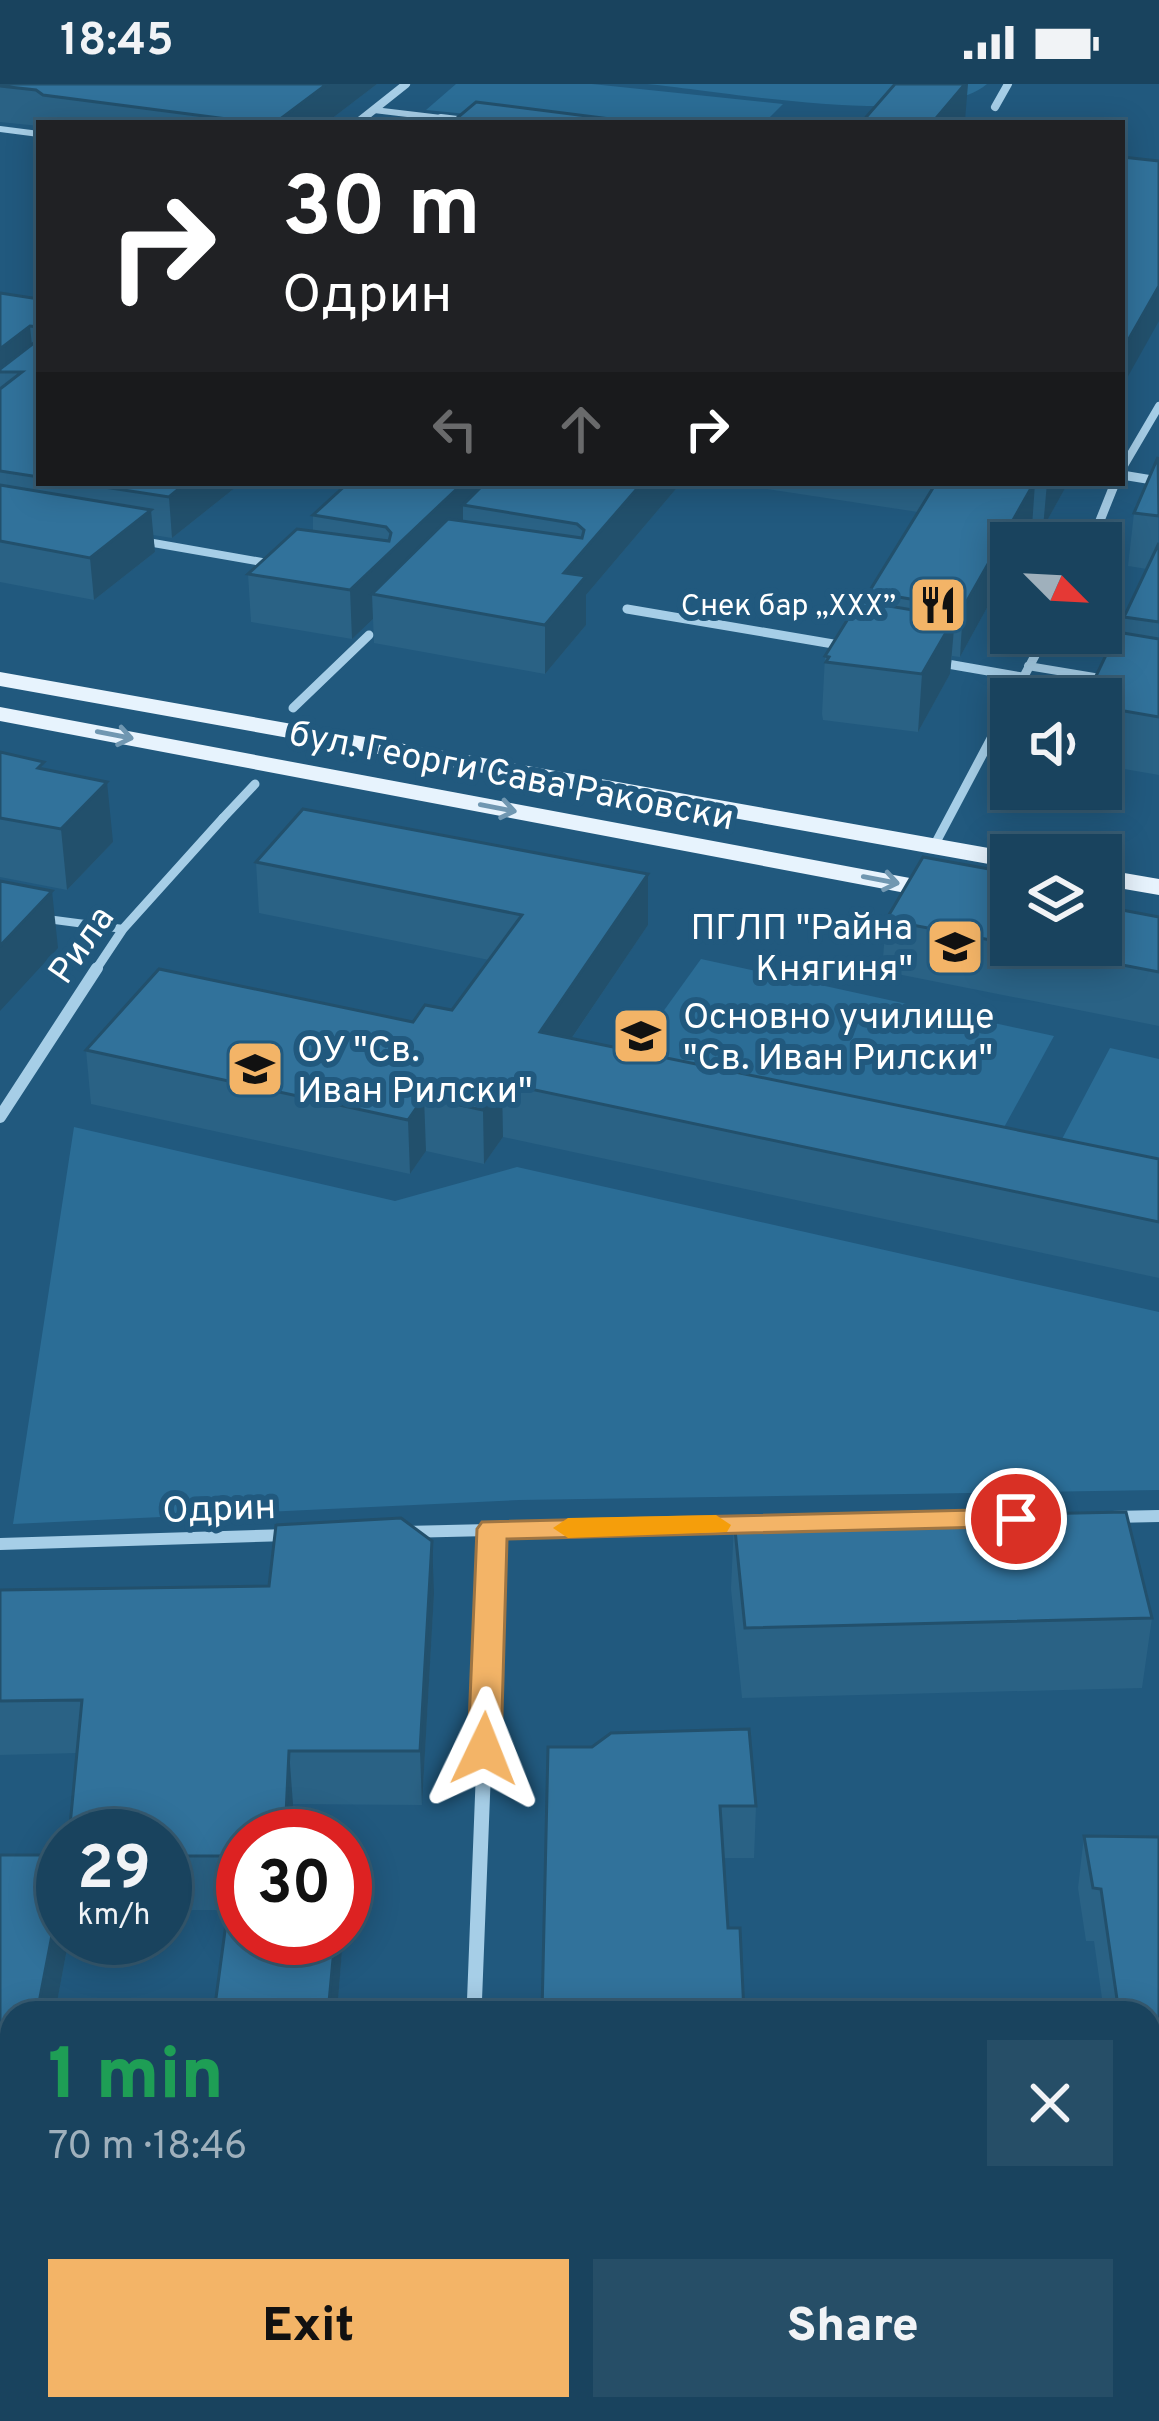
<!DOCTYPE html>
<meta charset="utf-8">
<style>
:root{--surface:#19435e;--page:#264e67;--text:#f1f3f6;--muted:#9fb0bc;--line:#375c73;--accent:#f3b467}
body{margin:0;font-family:Overpass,sans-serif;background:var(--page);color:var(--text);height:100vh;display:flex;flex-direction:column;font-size:45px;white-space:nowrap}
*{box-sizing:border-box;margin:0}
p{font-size:39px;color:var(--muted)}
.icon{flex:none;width:66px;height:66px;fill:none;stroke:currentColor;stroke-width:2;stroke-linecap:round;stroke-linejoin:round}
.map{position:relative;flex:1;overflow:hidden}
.sheet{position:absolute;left:0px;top:1917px;width:1161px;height:420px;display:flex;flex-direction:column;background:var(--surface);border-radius:36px 36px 0 0;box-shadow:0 6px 30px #0003,0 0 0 3px var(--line)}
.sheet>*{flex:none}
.guide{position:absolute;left:36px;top:36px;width:1089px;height:366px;border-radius:0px;box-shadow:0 6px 30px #0003,0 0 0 3px var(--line);background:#202124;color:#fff;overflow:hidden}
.needle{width:78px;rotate:114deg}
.buttons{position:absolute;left:990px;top:438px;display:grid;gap:24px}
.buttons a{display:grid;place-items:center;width:132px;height:132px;border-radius:0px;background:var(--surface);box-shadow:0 6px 30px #0003,0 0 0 3px var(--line);font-size:60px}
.speed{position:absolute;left:36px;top:1725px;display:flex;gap:24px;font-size:60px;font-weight:700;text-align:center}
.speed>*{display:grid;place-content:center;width:156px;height:156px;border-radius:50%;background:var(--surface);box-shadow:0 6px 30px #0003,0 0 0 3px var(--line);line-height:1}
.speed small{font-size:30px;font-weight:400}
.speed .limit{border:18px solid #d22;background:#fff;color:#111}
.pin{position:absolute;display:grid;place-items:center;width:102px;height:102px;color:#fff;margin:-51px;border:6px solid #fff;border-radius:50%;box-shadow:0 3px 12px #0007}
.me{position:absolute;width:132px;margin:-66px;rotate:2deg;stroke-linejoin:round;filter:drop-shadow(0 0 9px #0008)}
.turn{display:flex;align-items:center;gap:42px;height:252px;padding:0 48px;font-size:54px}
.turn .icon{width:156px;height:156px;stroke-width:2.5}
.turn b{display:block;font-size:84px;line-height:102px}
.lanes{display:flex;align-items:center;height:114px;padding:0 48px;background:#0003;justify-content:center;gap:60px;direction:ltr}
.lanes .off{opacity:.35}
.round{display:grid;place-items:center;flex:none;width:126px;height:126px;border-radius:0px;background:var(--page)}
.headline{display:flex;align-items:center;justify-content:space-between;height:204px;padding:0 48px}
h1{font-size:72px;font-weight:800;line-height:90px;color:#1e9e55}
.button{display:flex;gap:24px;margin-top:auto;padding:24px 48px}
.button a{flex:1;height:138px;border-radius:0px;background:var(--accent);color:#111;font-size:48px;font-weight:800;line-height:138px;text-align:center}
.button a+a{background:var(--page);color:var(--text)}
.status{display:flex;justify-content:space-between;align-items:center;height:84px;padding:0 60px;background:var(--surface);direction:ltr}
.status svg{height:33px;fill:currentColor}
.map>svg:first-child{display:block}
.green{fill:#2b6d96}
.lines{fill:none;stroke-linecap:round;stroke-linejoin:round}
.service{stroke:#a6cee7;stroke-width:8}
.pedestrian-far1{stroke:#a6cee7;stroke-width:6}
.pedestrian{stroke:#a6cee7;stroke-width:9}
.minor-far3{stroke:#a6cee7;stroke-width:8}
.minor-far2{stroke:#a6cee7;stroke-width:9}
.minor-far1{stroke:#a6cee7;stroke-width:12}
.minor{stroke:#a6cee7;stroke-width:15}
.primary{fill:#e7f3fd;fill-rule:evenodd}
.wall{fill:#2a6285}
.shaded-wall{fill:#22506c}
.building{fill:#31729b;stroke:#22506c;stroke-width:3}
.oneway{stroke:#7097b1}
.route{fill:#f3b467;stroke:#9e7543;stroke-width:3}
.slow{fill:#f59e0b}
.labels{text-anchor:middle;stroke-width:12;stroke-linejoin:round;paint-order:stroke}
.far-poi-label{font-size:30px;fill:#fff;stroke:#21597e;text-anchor:end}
.street-label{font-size:36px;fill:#fff;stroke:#21597e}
.poi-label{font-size:36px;fill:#fff;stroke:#21597e;text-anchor:start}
</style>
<div class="status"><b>18:45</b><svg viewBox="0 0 49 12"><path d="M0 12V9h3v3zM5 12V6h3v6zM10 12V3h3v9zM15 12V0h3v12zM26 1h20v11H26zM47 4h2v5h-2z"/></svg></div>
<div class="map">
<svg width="1159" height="2337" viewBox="0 0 1159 2337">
<rect width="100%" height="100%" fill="#21597e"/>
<g class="green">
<polygon points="456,0 592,0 783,20 764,39 560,39 426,26"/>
<path d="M647,0H987C933,46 721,7 647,0Z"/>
<polygon points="701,875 1054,952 985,1078 616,993"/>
<polygon points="1110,964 1159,975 1159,1120 1042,1093"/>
<polygon points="74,1043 395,1117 517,1083 1159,1228 1159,1406 519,1416 13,1440"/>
</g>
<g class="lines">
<g class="service">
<polyline points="142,457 273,480"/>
<polyline points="1028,582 1106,595"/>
<polyline points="47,835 123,845"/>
</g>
<g class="pedestrian-far1">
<polyline points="374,26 441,34"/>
<polyline points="0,45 39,50"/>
</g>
<g class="pedestrian">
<polyline points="293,624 369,551"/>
<polyline points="223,734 255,700"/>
</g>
<g class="minor-far3">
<polyline points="995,23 1008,0"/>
<polyline points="441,34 482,39"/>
<polyline points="357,39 406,0"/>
<polyline points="1122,385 1159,322"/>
</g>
<g class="minor-far2">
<polyline points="1122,391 1159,397"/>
<polyline points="1091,459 1115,399"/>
<polyline points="627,525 845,562"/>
<polyline points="936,578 1022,593"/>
<polyline points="934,762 1047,549"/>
<polyline points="95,887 123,845 223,734"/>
</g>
<g class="minor-far1">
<polyline points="0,1033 97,884"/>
<polyline points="1112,1433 1159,1432"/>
<polyline points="404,1448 750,1440"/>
<polyline points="0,1460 288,1451"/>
<polyline points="490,1524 493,1446"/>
</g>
<g class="minor">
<polyline points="474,1929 490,1521"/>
<polyline points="458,2337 459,2325"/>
</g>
<g class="primary">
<polygon points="0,588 1011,768 1020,771 1011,771 1011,784 0,602"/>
<polygon points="0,623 1011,813 1011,829 0,637"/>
<polygon points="1101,785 1159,795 1159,811 1101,801"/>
</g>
</g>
<g class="wall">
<polygon points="0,0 377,0 326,39 39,39 39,42 0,38"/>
<polygon points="0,209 39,215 39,399 241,399 172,454 153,451 155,468 94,516 0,498"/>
<polygon points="1158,373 1159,691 1101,681 1101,615 1122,549 1124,533 1147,485 1128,482 1134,429"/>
<polygon points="348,399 681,399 586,511 586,541 545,590 374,559 373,535 352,555 251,538 248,490 313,447 313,431"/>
<polygon points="727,399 1068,399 1043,444 1032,443 1023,459 1011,459 1011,480 960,573 952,572 950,590 918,648 823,636 822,630 825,572 868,518 869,508 918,428"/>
<polygon points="0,668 45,686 113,758 67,806 0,793"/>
<polygon points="256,778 648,841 572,954 1159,1075 1159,1194 503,1053 484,1080 426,1067 410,1090 91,1020 86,966 413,938 452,926 489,876 259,829"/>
<polygon points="1011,789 1011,861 1101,861 1159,833 1159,942 882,887 886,836"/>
<polygon points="734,1437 1152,1534 1142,1604 742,1614 731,1505"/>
<polygon points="0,1506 434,1510 422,1721 293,1720 292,1752 243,1752 243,1854 343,1854 337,1929 214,1929 228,1826 165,1826 165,1752 77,1669 0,1671"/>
<polygon points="548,1663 756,1722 754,1774 724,1774 728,1844"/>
<polygon points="1084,1752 1159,1753 1149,2325 1149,1929 1104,1929 1094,1857 1086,1857 1078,1804"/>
<polygon points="0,1771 63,1854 69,1854 55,1929 12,1929 12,2325 244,2325 242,2337 0,2337"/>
</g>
<g class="shaded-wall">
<polygon points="327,0 377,0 326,39 275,39"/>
<polygon points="965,0 968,0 965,36 963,39 932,39"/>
<polygon points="1159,202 1159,237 1122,303 1122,267"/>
<polygon points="30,242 34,281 22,288 0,288 0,265"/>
<polygon points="186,399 241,399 172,454 169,413"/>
<polygon points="463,399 512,399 463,421 463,446 372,510 373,535 352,555 350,506"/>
<polygon points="642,399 681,399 586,511 586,541 545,590 545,541 564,489"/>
<polygon points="1034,399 1035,399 1032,443 1023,459 1011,459 1011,480 960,573 963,524"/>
<polygon points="1047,399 1068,399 1043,444"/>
<polygon points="151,426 155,468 94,516 90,474"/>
<polygon points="955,533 950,590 918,648 922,590"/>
<polygon points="107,698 113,758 67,806 61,745"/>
<polygon points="648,790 648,841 540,1001 540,948"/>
<polygon points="52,807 58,864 0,927 0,862"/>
<polygon points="502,999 503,1053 484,1080 483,1026"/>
<polygon points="424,1013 426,1067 410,1090 408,1036"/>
<polygon points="432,1457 434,1510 422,1721 420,1667"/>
<polygon points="289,1667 293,1720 292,1752 285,1752"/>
<polygon points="63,1794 63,1854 69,1854 55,1929 37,1929"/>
<polygon points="335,1854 343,1854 337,1929 328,1929"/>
<polygon points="12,2065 12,2165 0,2172 0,2127"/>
</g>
<g class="building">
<polygon points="0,0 327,0 275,39 258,39 43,11 36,6 0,2"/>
<polygon points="895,0 965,0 932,39 861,39"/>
<polygon points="476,18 642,39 451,39"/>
<polygon points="1122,73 1159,77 1159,202 1122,267"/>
<polygon points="0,209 39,215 39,243 30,242 0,265"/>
<polygon points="39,255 39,393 0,387 0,305 22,288 0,288 0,285"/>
<polygon points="1158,373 1159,432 1134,429"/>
<polygon points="78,399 186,399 169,413"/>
<polygon points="348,399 463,399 350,506 248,490 297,445 389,457 391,449 386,443 313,431"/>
<polygon points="485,399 642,399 564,489 586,492 545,541 372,510 448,435 582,454 584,446 577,440 463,421"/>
<polygon points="936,399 1034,399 963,524 869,508"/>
<polygon points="0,401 151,426 90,474 0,457"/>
<polygon points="1159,459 1159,538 1124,533"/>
<polygon points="859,517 955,533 922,590 826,578 829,573 825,572"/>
<polygon points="1117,548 1159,555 1159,633 1101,623 1101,615 1085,615"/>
<polygon points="0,668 44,678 38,684 107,698 61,745 0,734"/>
<polygon points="303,725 648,790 540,948 1159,1075 1159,1138 502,999 483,1026 424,1013 408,1036 86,966 159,885 413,938 425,921 452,926 522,831 256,778"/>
<polygon points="923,773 1011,789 1011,860 886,836"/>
<polygon points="0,797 52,807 0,862"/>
<polygon points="1101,822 1159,833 1159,888 1018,861 1101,861"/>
<polygon points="1126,1428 1152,1534 745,1544 734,1436"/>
<polygon points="401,1434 432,1457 420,1667 289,1667 285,1752 243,1752 243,1854 335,1854 328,1929 214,1929 235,1772 165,1772 165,1752 69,1752 82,1616 0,1617 0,1506 269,1502 276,1441"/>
<polygon points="749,1645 756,1722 720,1722 728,1844 740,1844 744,1929 542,1929 548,1663 592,1663 611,1649"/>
<polygon points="1084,1752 1159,1753 1159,2337 534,2337 535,2325 1149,2325 1149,1929 1119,1929 1101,1805 1093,1804"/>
<polygon points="0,1771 63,1771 63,1794 37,1929 12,1929 12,2065 0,2127"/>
<rect x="0" y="2164" width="12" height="120"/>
</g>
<defs><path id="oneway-shaft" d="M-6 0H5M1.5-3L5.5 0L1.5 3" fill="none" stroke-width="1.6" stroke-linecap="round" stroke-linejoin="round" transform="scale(3)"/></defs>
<g class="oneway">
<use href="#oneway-shaft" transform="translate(115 651) rotate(11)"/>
<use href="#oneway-shaft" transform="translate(498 724) rotate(11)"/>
<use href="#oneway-shaft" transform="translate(881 796) rotate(11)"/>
</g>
<polygon class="route" points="1016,1425 1027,1428 1031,1435 1027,1442 507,1455 501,1665 496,1674 473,1674 468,1665 477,1445 482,1438"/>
<polygon class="slow" points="716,1431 731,1441 727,1448 568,1454 553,1444 568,1434"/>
<defs>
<g id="restaurant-square" transform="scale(3)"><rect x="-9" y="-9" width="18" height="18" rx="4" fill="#f3b467" stroke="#21597e"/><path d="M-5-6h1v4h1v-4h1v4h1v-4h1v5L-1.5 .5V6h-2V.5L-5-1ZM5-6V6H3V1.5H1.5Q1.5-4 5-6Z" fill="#111"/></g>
<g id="school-square" transform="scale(3)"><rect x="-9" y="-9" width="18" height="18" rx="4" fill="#f3b467" stroke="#21597e"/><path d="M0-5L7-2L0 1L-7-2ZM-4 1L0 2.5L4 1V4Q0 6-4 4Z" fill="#111"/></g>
</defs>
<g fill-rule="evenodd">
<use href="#restaurant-square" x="938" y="521"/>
<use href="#school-square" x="955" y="863"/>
<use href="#school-square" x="641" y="952"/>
<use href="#school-square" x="255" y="985"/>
</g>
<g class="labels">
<g class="far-poi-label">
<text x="896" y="531">Снек бар „ХХХ”</text>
</g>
<g class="street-label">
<text transform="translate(512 690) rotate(11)" y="13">бул. Георги Сава Раковски</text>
<text transform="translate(80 860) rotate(-55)" y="13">Рила</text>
<text transform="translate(219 1423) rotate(-2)" y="13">Одрин</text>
</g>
<g class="poi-label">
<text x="913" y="855" text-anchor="end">ПГЛП "Райна<tspan x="913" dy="41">Княгиня"</tspan></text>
<text x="683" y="944">Основно училище<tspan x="683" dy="41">"Св. Иван Рилски"</tspan></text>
<text x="297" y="977">ОУ "Св.<tspan x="297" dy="41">Иван Рилски"</tspan></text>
</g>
</g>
</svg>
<div class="buttons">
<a><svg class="needle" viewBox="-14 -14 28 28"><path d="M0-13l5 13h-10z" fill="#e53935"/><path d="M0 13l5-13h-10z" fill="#9fb0bc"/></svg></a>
<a><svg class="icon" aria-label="sound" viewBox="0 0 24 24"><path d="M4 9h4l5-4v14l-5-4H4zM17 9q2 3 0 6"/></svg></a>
<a><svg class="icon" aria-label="layers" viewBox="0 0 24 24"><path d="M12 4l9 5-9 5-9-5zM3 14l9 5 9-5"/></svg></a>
</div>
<div class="speed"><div>29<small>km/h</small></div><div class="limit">30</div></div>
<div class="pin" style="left:1016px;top:1435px;background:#d93025"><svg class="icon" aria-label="arrive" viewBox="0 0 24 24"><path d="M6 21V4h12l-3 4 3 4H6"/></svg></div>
<svg class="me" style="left:484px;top:1665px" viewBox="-20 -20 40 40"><path d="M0-17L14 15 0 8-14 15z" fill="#f3b467" stroke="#fff" stroke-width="4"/></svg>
<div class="guide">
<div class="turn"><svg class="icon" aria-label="right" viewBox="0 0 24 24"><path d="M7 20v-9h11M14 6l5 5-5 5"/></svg><div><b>30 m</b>Одрин</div></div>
<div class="lanes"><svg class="icon off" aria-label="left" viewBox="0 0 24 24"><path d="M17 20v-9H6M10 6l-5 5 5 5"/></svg><svg class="icon off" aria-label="ahead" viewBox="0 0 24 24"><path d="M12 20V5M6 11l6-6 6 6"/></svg><svg class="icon" aria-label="right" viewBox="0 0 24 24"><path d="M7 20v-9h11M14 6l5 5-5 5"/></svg></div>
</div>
<section class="sheet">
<div class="headline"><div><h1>1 min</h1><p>70 m · 18:46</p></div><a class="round"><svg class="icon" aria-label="close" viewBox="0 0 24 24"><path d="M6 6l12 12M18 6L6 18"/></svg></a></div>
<div class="button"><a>Exit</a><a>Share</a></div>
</section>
</div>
